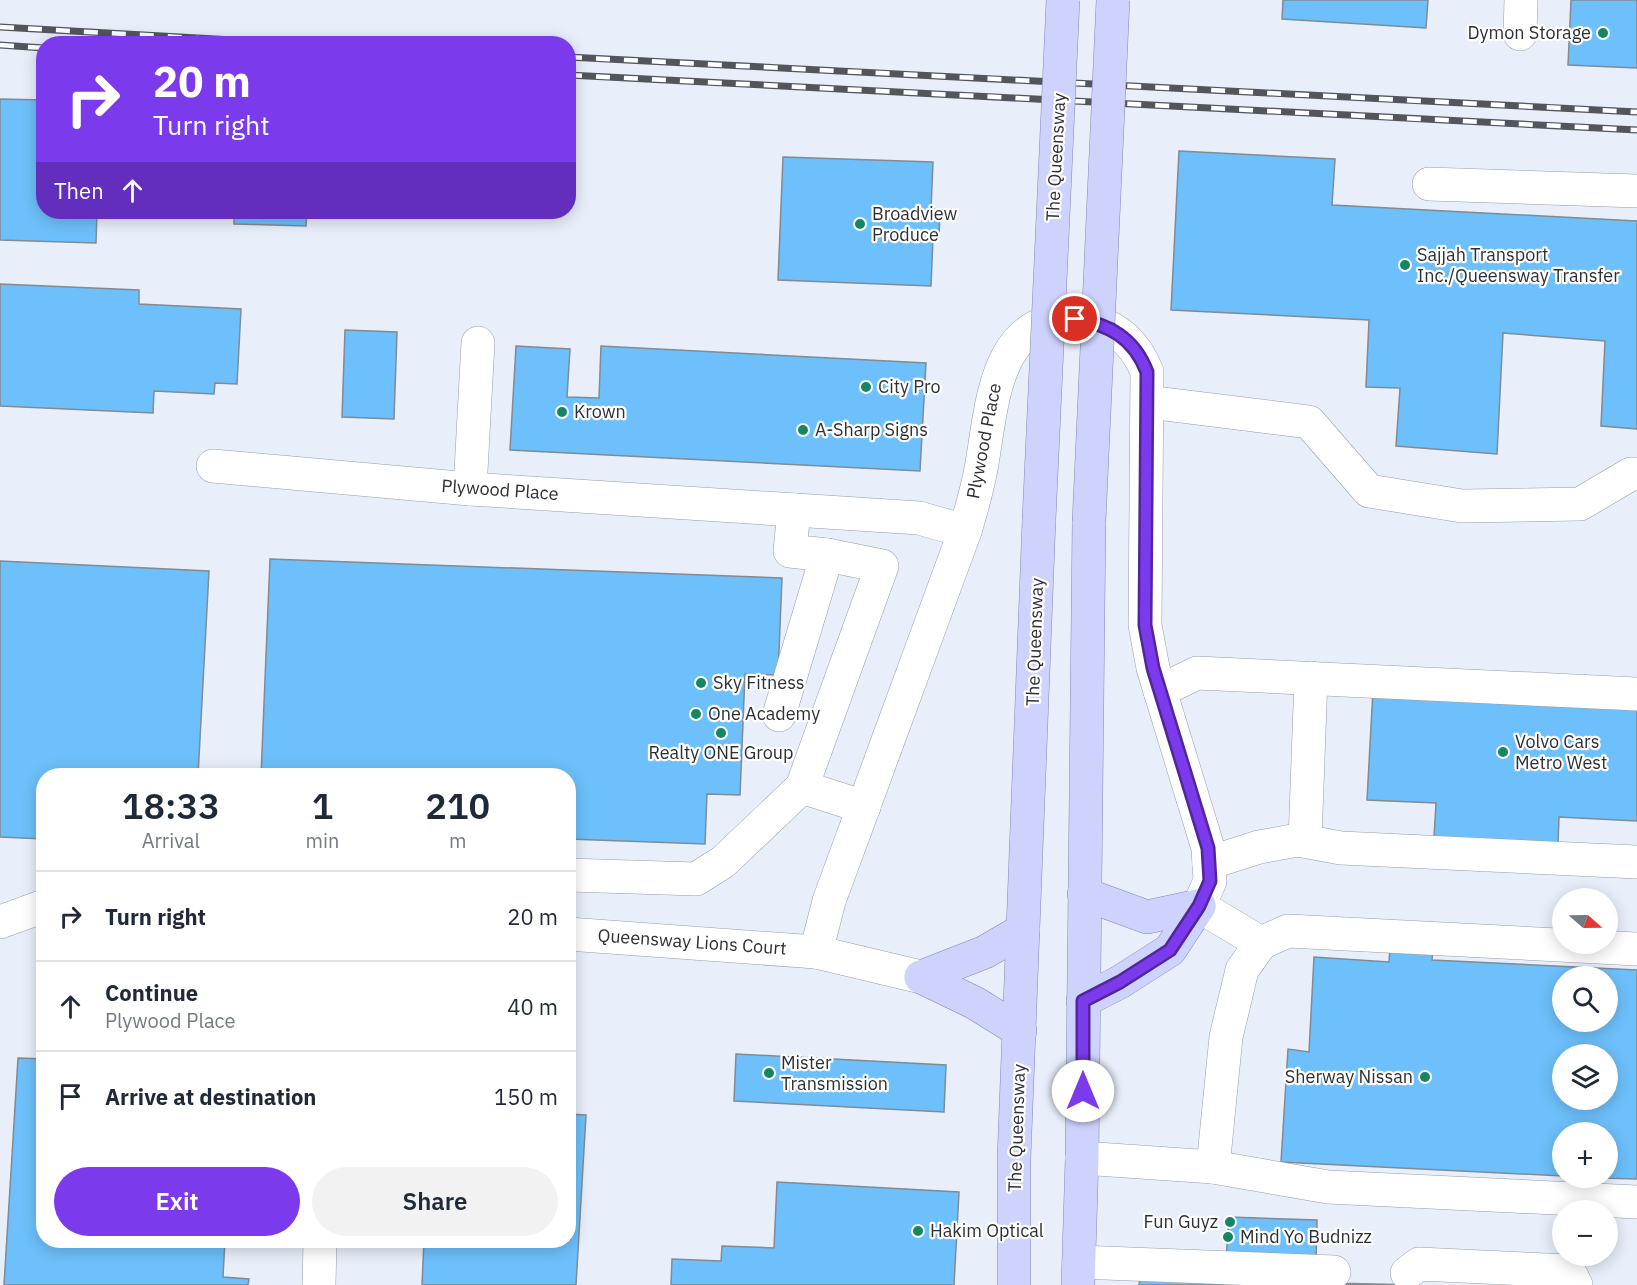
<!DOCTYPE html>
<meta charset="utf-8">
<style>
:root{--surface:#fff;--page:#f2f2f3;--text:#1f2937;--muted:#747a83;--line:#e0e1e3;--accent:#7c3aed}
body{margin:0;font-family:"IBM Plex Sans",sans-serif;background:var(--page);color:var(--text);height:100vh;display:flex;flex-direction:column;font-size:22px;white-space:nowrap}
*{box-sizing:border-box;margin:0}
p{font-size:20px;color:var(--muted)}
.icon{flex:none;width:33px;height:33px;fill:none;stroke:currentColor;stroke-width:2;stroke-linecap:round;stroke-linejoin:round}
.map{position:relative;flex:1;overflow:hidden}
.panel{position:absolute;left:36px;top:768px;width:540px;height:480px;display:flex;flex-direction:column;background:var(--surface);border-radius:24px;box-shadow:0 3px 15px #0003}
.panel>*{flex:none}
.top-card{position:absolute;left:36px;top:36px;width:540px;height:183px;border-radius:24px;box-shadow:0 3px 15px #0003;background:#7c3aed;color:#fff;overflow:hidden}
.needle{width:39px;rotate:110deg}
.tools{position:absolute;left:1552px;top:888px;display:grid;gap:12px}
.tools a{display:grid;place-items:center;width:66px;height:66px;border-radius:50%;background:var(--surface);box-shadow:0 3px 15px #0003;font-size:30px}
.pin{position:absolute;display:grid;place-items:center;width:51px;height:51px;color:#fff;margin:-26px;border:3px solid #fff;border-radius:50%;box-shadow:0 2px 6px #0007}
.me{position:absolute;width:66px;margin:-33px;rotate:0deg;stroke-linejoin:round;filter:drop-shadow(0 0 4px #0008)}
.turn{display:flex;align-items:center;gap:21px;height:126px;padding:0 18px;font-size:27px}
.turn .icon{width:78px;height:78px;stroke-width:2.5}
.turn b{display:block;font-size:42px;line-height:51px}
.then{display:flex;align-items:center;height:57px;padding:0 18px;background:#0003;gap:12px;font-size:22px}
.eta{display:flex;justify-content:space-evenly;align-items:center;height:102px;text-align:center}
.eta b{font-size:36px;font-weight:600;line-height:42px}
.button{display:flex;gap:12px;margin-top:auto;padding:12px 18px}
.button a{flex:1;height:69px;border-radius:36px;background:var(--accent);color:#fff;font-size:24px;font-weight:600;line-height:69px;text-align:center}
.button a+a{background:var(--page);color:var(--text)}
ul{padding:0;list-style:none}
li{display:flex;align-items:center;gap:18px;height:90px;padding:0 18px;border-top:2px solid var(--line)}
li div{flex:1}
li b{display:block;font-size:22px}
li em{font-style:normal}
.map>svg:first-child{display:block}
.building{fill:#6dc0fb;stroke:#808b93;stroke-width:1.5;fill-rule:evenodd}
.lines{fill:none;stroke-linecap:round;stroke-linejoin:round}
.minor-casing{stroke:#979da8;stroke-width:34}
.major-casing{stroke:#8187b6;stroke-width:34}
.minor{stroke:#fff;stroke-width:33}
.major{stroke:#ced3fd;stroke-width:33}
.rail-casing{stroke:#52555b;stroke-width:7}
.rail{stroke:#fff;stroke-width:4.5;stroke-dasharray:14;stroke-linecap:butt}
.major-bridge-casing{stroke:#8187b6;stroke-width:34;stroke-linecap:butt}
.major-bridge{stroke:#ced3fd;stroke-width:33}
.route-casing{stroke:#51269a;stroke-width:15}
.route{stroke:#7c3aed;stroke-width:10}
.poi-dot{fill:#148665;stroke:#fff;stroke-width:2}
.labels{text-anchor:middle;stroke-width:4.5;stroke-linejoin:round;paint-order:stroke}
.poi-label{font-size:18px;fill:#2d2f34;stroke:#fff;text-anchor:start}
.street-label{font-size:18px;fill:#2d2f34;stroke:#fff}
</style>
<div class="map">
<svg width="1637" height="1285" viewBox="0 0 1637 1285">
<rect width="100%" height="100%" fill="#e8effa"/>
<g class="building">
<polygon points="1283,0 1428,0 1426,28 1282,19"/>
<polygon points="1571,0 1637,0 1637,68 1568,65"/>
<polygon points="0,99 44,100 44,212 97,212 96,243 0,240"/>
<polygon points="1179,151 1335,159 1332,205 1637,221 1637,429 1601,426 1605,341 1503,333 1497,454 1396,446 1400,388 1366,387 1369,320 1171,310"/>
<polygon points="783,157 933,162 931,209 940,210 939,238 933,238 931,286 778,280"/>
<polygon points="234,212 307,212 306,226 234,224"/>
<polygon points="0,284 139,290 139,304 241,309 237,384 215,383 214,394 154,391 153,413 0,406"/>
<polygon points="345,330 397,332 394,419 342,417"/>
<polygon points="516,346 570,349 567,397 599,398 601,346 926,363 920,471 510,450"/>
<polygon points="270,559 782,578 778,675 745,674 740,795 707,794 705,844 568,839 568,776 261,776"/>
<polygon points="0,561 209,571 198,776 44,776 44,839 0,837"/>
<polygon points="1373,690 1637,704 1637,821 1559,817 1558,843 1434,837 1436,803 1367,800"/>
<path d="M1390,947L1433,949L1432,960L1637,970V1179L1603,1178H1608V1132H1563V1176L1281,1162L1288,1049L1309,1052L1314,957L1389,962ZM1563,976H1608V1022H1563ZM1563,1054H1608V1100H1563Z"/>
<polygon points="736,1054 946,1065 944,1112 734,1101"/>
<polygon points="18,1058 44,1059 44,1240 225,1240 223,1277 249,1279 248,1285 4,1285"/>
<polygon points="568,1114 586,1115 576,1285 422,1285 424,1240 568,1240"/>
<polygon points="777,1182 959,1192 954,1285 671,1285 672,1259 721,1261 722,1246 774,1248"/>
<polygon points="1229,1217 1317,1220 1316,1262 1226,1259"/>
<polygon points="1140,1279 1419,1285 1139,1285"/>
</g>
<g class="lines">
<g class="minor-casing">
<g id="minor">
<polyline points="1520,34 1521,0"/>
<polyline points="1429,184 1637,191"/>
<polyline points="1148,402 1309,422 1369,491 1462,506 1580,504 1631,474 1637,474"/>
<polyline points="213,466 470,489 919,518 965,531"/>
<polyline points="470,489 478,343"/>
<polyline points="794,510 790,551 827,555"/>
<polyline points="1160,691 1197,673 1637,694"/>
<polyline points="779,715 827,555 882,566 802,787 864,807"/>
<polyline points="1305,841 1311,678"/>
<polyline points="1209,863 1259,847 1298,840 1341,848 1637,862"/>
<polyline points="568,875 696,879 723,862 802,787"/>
<polyline points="0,922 44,906"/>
<polyline points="568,934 816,952 921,977"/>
<polyline points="1261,943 1288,931 1637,949"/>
<path d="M816,952L829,901L965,531C971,511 977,490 981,469C993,404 993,307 1088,321C1117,325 1137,346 1147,372L1145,625L1153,668L1208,848L1210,881L1199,906L1261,943L1242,970L1226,1037L1213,1167L1082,1158"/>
<polyline points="1213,1167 1328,1187 1637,1202"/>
<polyline points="1079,1262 1334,1272"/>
<polyline points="1407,1273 1419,1264 1569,1271 1576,1285"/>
<polyline points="319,1285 320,1240"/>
</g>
</g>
<g class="major-casing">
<g id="major">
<polyline points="1084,894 1147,917 1199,906"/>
<polyline points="921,977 985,952 1023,930"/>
<polyline points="921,977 975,1003 1020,1031"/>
<polyline points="1083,1001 1120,982 1170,950 1199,906"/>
<polyline points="1014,1285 1014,1158 1039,520"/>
<polyline points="1078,1285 1082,1158 1089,522"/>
</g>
</g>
<use href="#minor" class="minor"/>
<use href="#major" class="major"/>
<g class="rail-casing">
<g id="rail">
<polyline points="0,27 305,44"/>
<polyline points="0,45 44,48"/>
<polyline points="568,57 1637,112"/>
<polyline points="568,75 1637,130"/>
</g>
</g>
<use href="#rail" class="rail"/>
<g class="major-bridge-casing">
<g id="major-bridge">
<polyline points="1039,520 1063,0"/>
<polyline points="1089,522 1113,0"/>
</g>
</g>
<use href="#major-bridge" class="major-bridge"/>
</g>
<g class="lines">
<g class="route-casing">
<path id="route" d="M1075,319C1109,324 1134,338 1147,372L1145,625L1153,668L1208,848L1210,881L1199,906L1170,950L1120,982L1083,1001V1091"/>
</g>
<use href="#route" class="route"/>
</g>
<g class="poi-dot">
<circle cx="1603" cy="33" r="6"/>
<circle cx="860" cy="224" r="6"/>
<circle cx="1405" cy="265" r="6"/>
<circle cx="866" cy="387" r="6"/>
<circle cx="562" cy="412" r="6"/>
<circle cx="803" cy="430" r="6"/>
<circle cx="701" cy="683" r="6"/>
<circle cx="696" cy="714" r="6"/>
<circle cx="721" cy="733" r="6"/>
<circle cx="1503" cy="752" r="6"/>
<circle cx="769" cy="1073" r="6"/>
<circle cx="1425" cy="1077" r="6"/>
<circle cx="1230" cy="1222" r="6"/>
<circle cx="918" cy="1231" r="6"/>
<circle cx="1228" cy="1237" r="6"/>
</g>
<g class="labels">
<g class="poi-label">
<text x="1591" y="39" text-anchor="end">Dymon Storage</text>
<text x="872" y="220">Broadview<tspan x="872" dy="21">Produce</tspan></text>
<text x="1417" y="261">Sajjah Transport<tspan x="1417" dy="21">Inc./Queensway Transfer</tspan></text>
<text x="878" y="393">City Pro</text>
<text x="574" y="418">Krown</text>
<text x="815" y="436">A-Sharp Signs</text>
<text x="713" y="689">Sky Fitness</text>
<text x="708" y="720">One Academy</text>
<text x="1515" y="748">Volvo Cars<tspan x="1515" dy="21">Metro West</tspan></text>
<text x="721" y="759" text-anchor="middle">Realty ONE Group</text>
<text x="781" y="1069">Mister<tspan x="781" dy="21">Transmission</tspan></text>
<text x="1413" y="1083" text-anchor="end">Sherway Nissan</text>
<text x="1218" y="1228" text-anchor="end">Fun Guyz</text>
<text x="930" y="1237">Hakim Optical</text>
<text x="1240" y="1243">Mind Yo Budnizz</text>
</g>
<g class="street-label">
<text transform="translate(1056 157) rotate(-87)" y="6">The Queensway</text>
<text transform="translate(984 441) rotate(-79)" y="6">Plywood Place</text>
<text transform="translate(500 490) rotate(4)" y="6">Plywood Place</text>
<text transform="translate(1035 642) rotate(-88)" y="6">The Queensway</text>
<text transform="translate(692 942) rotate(4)" y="6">Queensway Lions Court</text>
<text transform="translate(1017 1128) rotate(-88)" y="6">The Queensway</text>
</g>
</g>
</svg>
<div class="tools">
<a><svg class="needle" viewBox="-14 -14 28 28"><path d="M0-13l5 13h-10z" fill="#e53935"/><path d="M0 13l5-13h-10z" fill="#747a83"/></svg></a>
<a><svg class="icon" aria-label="search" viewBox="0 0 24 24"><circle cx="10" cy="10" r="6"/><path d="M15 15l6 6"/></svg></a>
<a><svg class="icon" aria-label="layers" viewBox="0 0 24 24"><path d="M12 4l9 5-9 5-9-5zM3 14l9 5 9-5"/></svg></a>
<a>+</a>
<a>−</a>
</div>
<div class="pin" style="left:1075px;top:319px;background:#d93025"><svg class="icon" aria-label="arrive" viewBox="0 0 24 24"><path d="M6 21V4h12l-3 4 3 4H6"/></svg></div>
<svg class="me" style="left:1083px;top:1091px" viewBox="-20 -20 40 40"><circle r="19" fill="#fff"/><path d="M0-13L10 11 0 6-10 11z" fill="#7c3aed"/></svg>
<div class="top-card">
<div class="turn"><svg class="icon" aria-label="right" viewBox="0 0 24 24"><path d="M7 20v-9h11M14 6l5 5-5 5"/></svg><div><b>20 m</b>Turn right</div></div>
<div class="then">Then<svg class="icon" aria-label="ahead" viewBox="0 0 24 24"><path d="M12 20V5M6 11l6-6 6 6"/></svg></div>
</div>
<section class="panel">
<div class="eta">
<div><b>18:33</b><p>Arrival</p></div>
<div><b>1</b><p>min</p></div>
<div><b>210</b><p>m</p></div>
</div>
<ul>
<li><svg class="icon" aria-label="right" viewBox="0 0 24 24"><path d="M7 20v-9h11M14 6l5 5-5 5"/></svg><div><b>Turn right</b></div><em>20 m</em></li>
<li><svg class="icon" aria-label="ahead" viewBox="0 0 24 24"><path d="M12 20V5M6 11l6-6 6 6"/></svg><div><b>Continue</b><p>Plywood Place</p></div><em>40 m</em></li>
<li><svg class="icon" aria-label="arrive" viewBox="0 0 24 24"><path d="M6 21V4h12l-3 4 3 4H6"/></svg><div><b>Arrive at destination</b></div><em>150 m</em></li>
</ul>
<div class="button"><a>Exit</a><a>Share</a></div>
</section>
</div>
